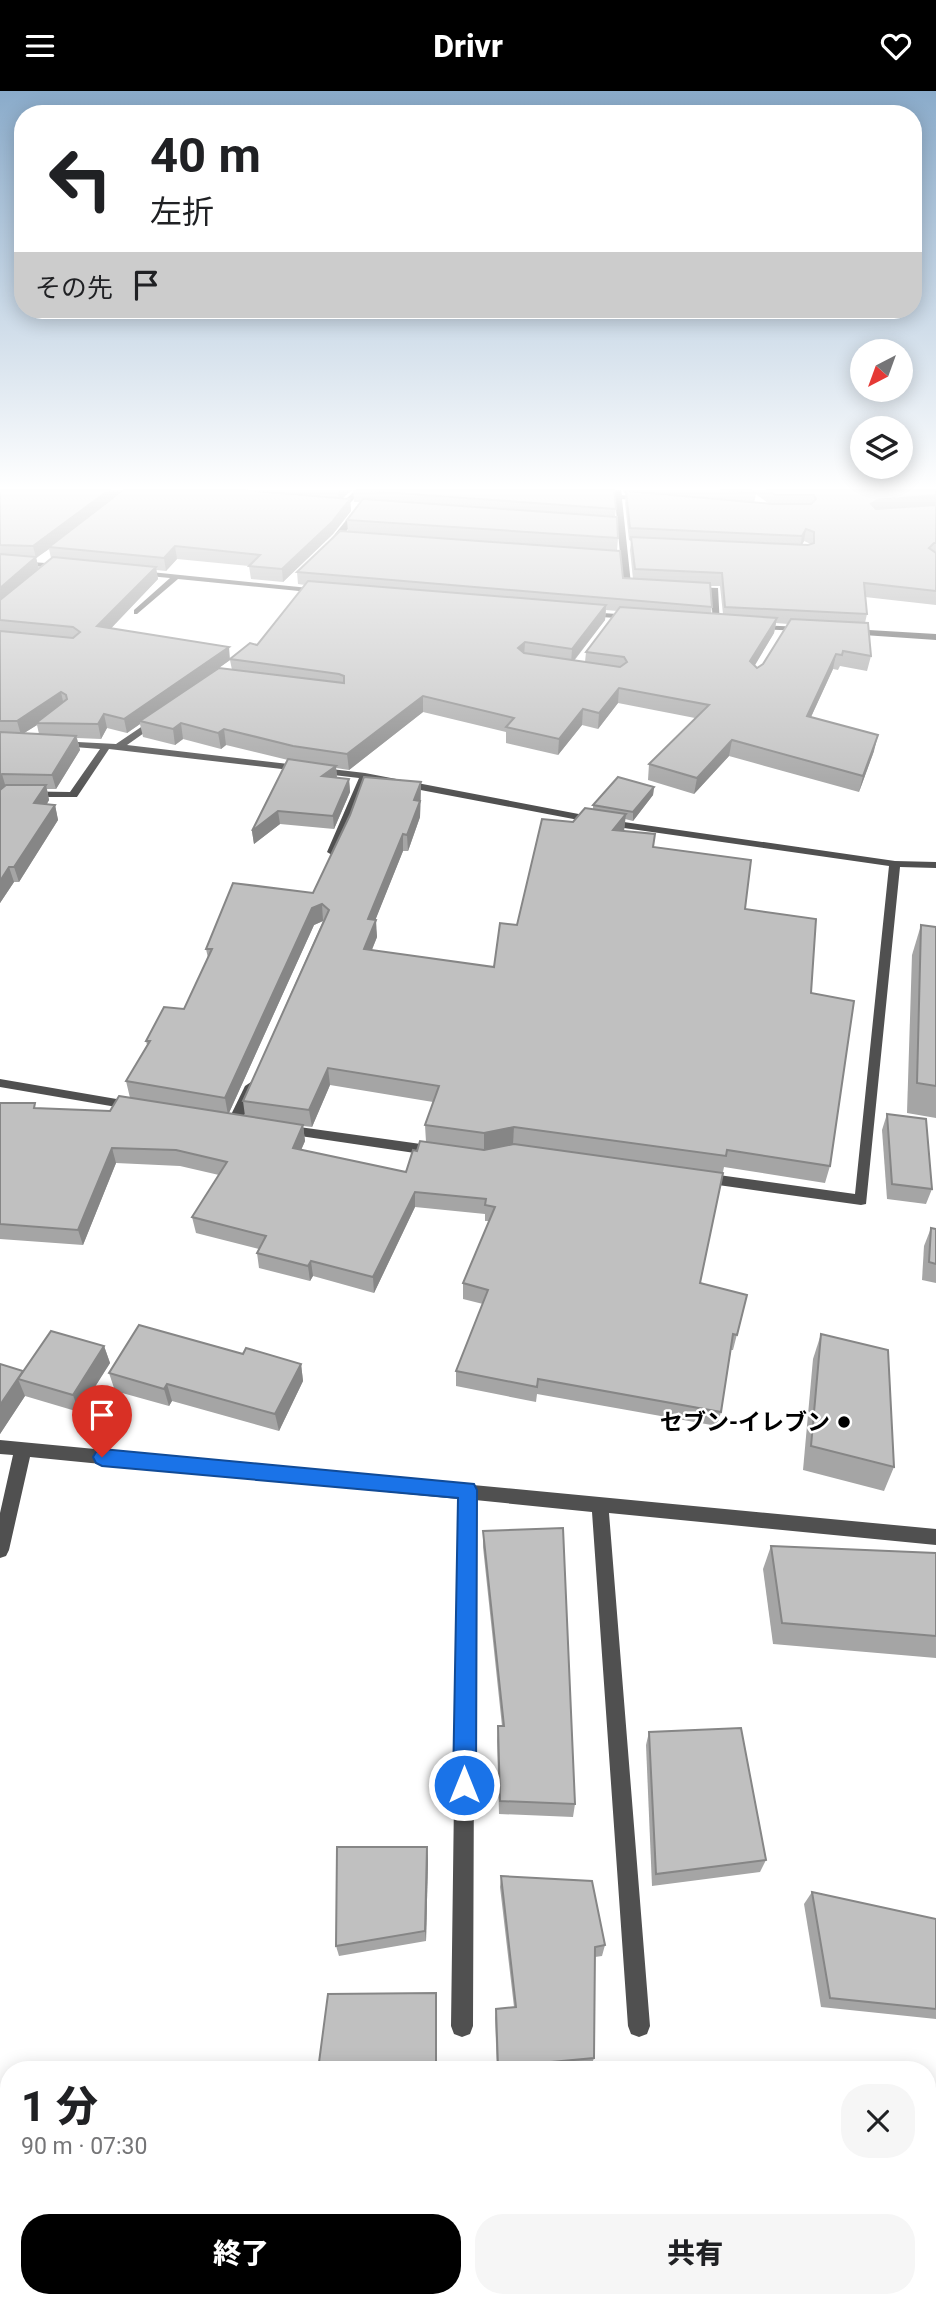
<!DOCTYPE html>
<html lang="ja">
<meta charset="utf-8">
<style>
:root{--surface:#fff;--page:#f6f6f6;--text:#202124;--muted:#757577;--accent:#000}
body{margin:0;font-family:Roboto,"Noto Sans JP",sans-serif;background:var(--page);color:var(--text);height:100vh;display:flex;flex-direction:column;font-size:26px;white-space:nowrap}
*{box-sizing:border-box;margin:0}
p{font-size:23px;color:var(--muted)}
.icon{flex:none;width:38px;height:38px;fill:none;stroke:currentColor;stroke-width:2;stroke-linecap:round;stroke-linejoin:round}
.map{position:relative;flex:1;overflow:hidden}
.drawer{position:absolute;left:0px;top:1970px;width:936px;height:247px;display:flex;flex-direction:column;background:var(--surface);border-radius:28px 28px 0 0;box-shadow:0 4px 18px #0003}
.drawer>*{flex:none}
.top-card{position:absolute;left:14px;top:14px;width:908px;height:214px;border-radius:28px;box-shadow:0 4px 18px #0003;background:#fff;color:var(--text);overflow:hidden}
.needle{width:46px;rotate:221deg}
.tools{position:absolute;left:850px;top:248px;display:grid;gap:14px}
.tools a{display:grid;place-items:center;width:63px;height:63px;border-radius:50%;background:var(--surface);box-shadow:0 4px 18px #0003;font-size:35px}
.pin{position:absolute;display:grid;place-items:center;width:60px;height:60px;color:#fff;margin:-72px -30px;border-radius:50% 50% 50% 0;rotate:-45deg;box-shadow:0 0 7px #0007}
.pin .icon{rotate:45deg}
.me{position:absolute;width:77px;margin:-38px;rotate:0deg;stroke-linejoin:round;filter:drop-shadow(0 0 5px #0008)}
.turn{display:flex;align-items:center;gap:24px;height:147px;padding:0 21px;font-size:32px}
.turn .icon{width:91px;height:91px;stroke-width:2.5}
.turn b{display:block;font-size:49px;line-height:60px}
.then{display:flex;align-items:center;height:66px;padding:0 21px;background:#0003;gap:14px;font-size:26px}
.round{display:grid;place-items:center;flex:none;width:74px;height:74px;border-radius:28px;background:var(--page)}
.head{display:flex;align-items:center;justify-content:space-between;height:119px;padding:0 21px}
h1{font-size:42px;font-weight:800;line-height:52px}
.primary-button{display:flex;gap:14px;margin-top:auto;padding:14px 21px}
.primary-button a{flex:1;height:80px;border-radius:28px;background:var(--accent);color:#fff;font-size:28px;font-weight:800;line-height:80px;text-align:center}
.primary-button a+a{background:var(--page);color:var(--text)}
header{display:flex;justify-content:space-between;align-items:center;height:91px;padding:0 21px;background:var(--accent);color:#fff;font-size:32px;font-weight:800}
.map>svg:first-child{display:block}
.lines{fill:none;stroke-linecap:round;stroke-linejoin:round}
.minor{fill:#505050;fill-rule:evenodd}
.wall{fill:#a5a5a5;fill-rule:evenodd}
.shaded-wall{fill:#868686}
.building{fill:#c0c0c0;stroke:#868686;stroke-width:2}
.route{fill:#1a73e8;stroke:#114b97;stroke-width:2}
.poi-dot{fill:#000;stroke:#fff;stroke-width:2.5}
.labels{text-anchor:middle;stroke-width:5;stroke-linejoin:round;paint-order:stroke}
.poi-label{font-size:23px;font-weight:bold;fill:#000;stroke:#fff;text-anchor:end}
</style>
<header><svg class="icon" aria-label="menu" viewBox="0 0 24 24"><path d="M4 6h16M4 12h16M4 18h16"/></svg>Drivr<svg class="icon" aria-label="heart" viewBox="0 0 24 24"><path d="M12 20l-8-8c-3-5 5-10 8-4 3-6 11-1 8 4z"/></svg></header>
<div class="map">
<svg width="936" height="2216" viewBox="0 0 936 2216">
<rect width="100%" height="100%" fill="#fff"/>
<g class="lines">
<g class="minor">
<polygon points="356,399 363,399 345,417 332,417 332,413 340,413"/>
<polygon points="615,399 621,399 622,404 647,408 643,410 622,408 631,493 641,493 641,497 627,497 623,495 615,408 593,404 596,402 615,404"/>
<polygon points="356,417 363,419 333,457 327,457 327,453"/>
<polygon points="0,469 61,473 65,475 61,477 0,473"/>
<polygon points="141,480 319,498 323,500 319,502 178,488 137,523 134,523 134,519 170,487 138,484 137,482"/>
<polygon points="690,496 718,497 720,536 713,534 711,501 693,500 690,500"/>
<polygon points="587,521 633,524 637,526 633,528 584,525 583,523"/>
<polygon points="755,534 804,536 808,538 804,540 758,538 754,536"/>
<polygon points="852,538 936,543 936,549 849,543 849,539"/>
<polygon points="153,628 161,630 127,654 365,682 610,729 895,770 936,771 936,777 900,776 866,1113 861,1114 704,1092 697,1087 704,1082 855,1103 889,775 610,735 368,689 337,761 332,764 327,761 359,687 109,658 77,706 9,706 0,714 0,704 6,700 70,701 100,658 61,655 58,654 58,650 116,653"/>
<polygon points="0,988 134,1011 141,1015 134,1019 0,996"/>
<polygon points="251,991 257,995 241,1032 239,1035 229,1035 227,1032 245,995"/>
<polygon points="285,1034 435,1055 442,1060 435,1065 280,1042 278,1039"/>
<polygon points="0,1349 463,1393 467,1392 473,1394 936,1438 936,1454 609,1422 650,1935 647,1943 639,1946 631,1943 628,1935 592,1421 475,1409 473,1935 470,1943 462,1946 454,1943 451,1935 458,1408 30,1366 9,1459 6,1465 0,1467 0,1422 13,1364 0,1363"/>
</g>
</g>
<g class="wall">
<path d="M0,399H352L343,407L350,408L351,420L333,443L283,491L251,488L249,475L177,468L166,480L156,479L158,488L111,537L230,568L257,554L305,494L298,493L297,481L348,441L347,429L360,411H354L353,399L616,418L615,425L618,447L617,460L623,487L633,488L630,459L631,450L629,449L625,412L626,402H624L623,399H936V514L865,506L867,523L865,532L871,565L867,580L840,575L838,579L833,578L811,626L874,660L859,701L729,665L694,703L648,689L649,673L695,627L618,612L598,638L582,634L558,664L506,652V641L423,621L349,679L336,677L337,687L349,688L350,701L334,738L280,733L254,753L252,740L288,669L226,654L221,658L183,648L175,654L143,646L140,633L127,642L107,637L101,648L77,647L80,659L56,698H47L49,709L47,713L55,714L58,729L19,791H14L0,812ZM756,403L769,413L754,412ZM804,450L811,453L802,454ZM49,458L51,467L39,478L36,467ZM710,495H720L723,523L711,522L712,516ZM606,519L617,520L586,561L585,571L574,570L605,529ZM776,532L788,533L763,573L757,577L754,575L774,542ZM230,569L232,579L209,584ZM37,634L39,643L24,642Z"/>
<path d="M421,691L420,726L408,760H403L375,829L377,846L372,859L494,876L573,731L593,718V714L654,696L653,704L633,730L625,728L624,740L654,756L745,818L811,902L830,1075L825,1092L724,1076L700,1192L747,1204L733,1259H731L721,1321L717,1335L537,1303L536,1311L456,1295V1280L483,1213L463,1208V1192L489,1130H485V1123L415,1116L374,1202L313,1185L310,1190L259,1177L257,1162L259,1158L196,1142L192,1126L219,1084L180,1075L116,1072L83,1154L0,1148V1012L37,1017L110,1020L130,1007L126,990L147,954L146,950L184,918L208,867L206,858L313,802ZM323,830L243,1010L245,1025L229,1022L314,834ZM330,994L433,1011L425,1034L426,1051L417,1060L406,1081L301,1059L305,1050L303,1035L312,1036Z"/>
<polygon points="921,834 936,836 936,1027 907,1022 912,864"/>
<polygon points="887,1023 932,1098 926,1113 887,1108 882,1039"/>
<polygon points="931,1137 936,1138 936,1192 922,1189 924,1155"/>
<polygon points="821,1243 894,1376 884,1400 803,1379 813,1268"/>
<polygon points="104,1255 110,1272 79,1321 25,1305 0,1343 0,1273 23,1280"/>
<polygon points="243,1263 301,1273 303,1290 279,1340 172,1310 169,1315 115,1300 109,1282"/>
<polygon points="483,1440 575,1713 573,1726 499,1723 497,1649 498,1635 502,1635 483,1456"/>
<polygon points="771,1455 936,1462 936,1567 773,1553 763,1478"/>
<polygon points="649,1641 766,1769 760,1781 652,1795 646,1654"/>
<polygon points="427,1756 428,1768 426,1850 339,1865 336,1855"/>
<polygon points="501,1785 605,1854 602,1865 595,1866 594,1967 591,1975 549,1979 497,1979 495,1927 496,1918 514,1916 500,1796"/>
<polygon points="812,1801 936,1828 936,1928 821,1916 804,1813"/>
</g>
<g class="shaded-wall">
<polygon points="109,399 128,399 49,456 49,458 36,467 33,455"/>
<polygon points="338,399 352,399 339,410"/>
<polygon points="936,404 936,415 875,421 871,413 877,409"/>
<polygon points="350,408 351,420 333,443 283,491 282,478"/>
<polygon points="806,438 804,450 800,457 802,445"/>
<polygon points="175,455 177,468 166,480 164,467"/>
<polygon points="36,466 39,479 0,513 0,497"/>
<polygon points="156,476 158,488 100,549 97,535"/>
<polygon points="606,514 605,529 571,573 572,558"/>
<polygon points="777,527 774,542 748,586 750,570"/>
<polygon points="525,551 524,566 518,557"/>
<polygon points="229,556 230,569 143,631 140,630 140,633 127,642 124,628"/>
<polygon points="836,563 833,578 804,641 807,625"/>
<polygon points="619,597 618,612 598,638 599,622"/>
<polygon points="61,601 64,615 36,632 37,634 21,644 17,630"/>
<polygon points="423,605 423,621 349,679 347,663"/>
<polygon points="583,618 582,634 558,664 559,648"/>
<polygon points="104,623 107,637 101,648 98,633"/>
<polygon points="181,632 183,648 175,654 173,638"/>
<polygon points="224,638 226,654 221,658 218,642"/>
<polygon points="878,644 874,660 859,701 863,685"/>
<polygon points="76,645 80,659 56,698 52,684"/>
<polygon points="732,649 729,665 694,703 697,687"/>
<polygon points="336,675 337,688 322,685"/>
<polygon points="2,683 6,697 0,702 0,684"/>
<polygon points="349,688 350,701 334,738 333,725"/>
<polygon points="421,691 420,726 408,760 407,744 414,709"/>
<polygon points="46,694 49,709 38,727 34,712"/>
<polygon points="654,696 653,704 633,730 633,721"/>
<polygon points="55,714 58,729 19,791 14,776"/>
<polygon points="278,720 280,733 254,753 252,740"/>
<polygon points="626,723 624,740 613,739"/>
<polygon points="403,743 403,760 369,845 368,828"/>
<polygon points="9,776 14,791 0,812 0,790"/>
<polygon points="322,813 323,830 314,834 228,1024 225,1007 312,817"/>
<polygon points="376,829 377,846 365,875 364,858"/>
<polygon points="328,977 330,994 312,1036 309,1019"/>
<polygon points="303,1034 305,1050 295,1073 293,1057"/>
<polygon points="514,1036 513,1053 484,1059 484,1042"/>
<polygon points="112,1057 116,1072 83,1154 78,1139"/>
<polygon points="415,1101 415,1116 374,1202 373,1186"/>
<polygon points="311,1170 313,1185 310,1190 308,1175"/>
<polygon points="104,1255 110,1272 79,1321 73,1304"/>
<polygon points="301,1273 303,1290 279,1340 275,1323"/>
<polygon points="18,1288 25,1305 0,1343 0,1314"/>
<polygon points="167,1293 172,1310 169,1315 164,1298"/>
<polygon points="427,1756 428,1768 426,1850 425,1840"/>
</g>
<g class="building">
<polygon points="0,399 109,399 33,455 0,454"/>
<polygon points="123,399 243,399 350,408 332,431 282,478 249,475 260,464 175,455 164,467 49,456"/>
<polygon points="356,399 614,399 616,418"/>
<polygon points="720,399 752,399 756,402"/>
<polygon points="768,399 936,399 936,404 877,409 871,413 876,418 936,414 936,452 934,452 929,457 936,462 936,500 864,492 867,523 725,516 722,482 635,478 631,446 808,454 814,452 814,441 806,438 802,445 630,437 626,400 772,413 811,413 816,408 814,404 775,404"/>
<polygon points="363,408 617,426 618,447 347,429"/>
<polygon points="340,440 620,460 623,487 710,492 712,516 297,481"/>
<polygon points="0,463 36,466 0,497"/>
<polygon points="53,466 156,476 97,535 229,556 124,628 104,623 98,633 36,632 67,608 66,604 61,601 17,630 0,630 0,540 73,547 80,541 73,536 0,529 0,509"/>
<polygon points="308,490 606,514 572,558 525,551 518,557 524,562 620,576 627,571 624,566 586,561 620,516 777,527 750,570 757,577 763,573 791,528 868,532 871,565 843,560 842,564 836,563 807,625 878,644 863,685 732,649 697,687 649,673 709,614 619,597 599,622 583,618 559,648 506,636 514,627 423,605 347,663 293,655 224,638 218,642 181,632 173,638 140,630 219,577 344,592 344,585 339,583 230,568 250,552 257,554"/>
<polygon points="0,641 76,645 52,684 2,683 0,684"/>
<polygon points="288,668 336,675 322,685 349,688 333,725 278,720 252,740"/>
<polygon points="364,686 421,691 414,709 420,710 407,744 403,743 368,828 376,829 364,858 494,876 500,832 517,834 542,728 573,731 585,717 626,723 613,739 655,743 653,756 751,769 745,818 816,828 811,902 854,910 830,1075 727,1059 726,1065 514,1036 484,1042 425,1034 439,995 328,977 309,1019 243,1010 329,819 322,813 312,817 225,1007 126,990 150,950 146,950 164,916 184,918 212,858 206,858 233,792 313,802 350,724"/>
<polygon points="618,686 654,696 633,721 593,714"/>
<polygon points="6,694 46,694 34,712 55,714 14,776 9,776 0,790 0,699"/>
<polygon points="921,834 936,836 936,995 917,992"/>
<polygon points="119,1005 303,1034 293,1057 406,1081 413,1059 417,1060 420,1050 484,1059 514,1053 723,1082 700,1192 747,1204 737,1244 733,1243 721,1321 538,1288 537,1296 456,1280 488,1199 463,1192 495,1116 485,1114 486,1108 415,1101 373,1186 311,1170 308,1175 257,1162 266,1145 192,1126 227,1071 176,1059 112,1057 78,1139 0,1133 0,1012 35,1012 34,1017 110,1020"/>
<polygon points="887,1023 926,1028 932,1098 892,1093"/>
<polygon points="931,1137 936,1138 936,1173 929,1171"/>
<polygon points="139,1234 243,1263 246,1257 301,1273 275,1323 167,1293 164,1298 109,1282"/>
<polygon points="51,1240 104,1255 73,1304 18,1288"/>
<polygon points="821,1243 888,1259 894,1376 811,1355"/>
<polygon points="0,1273 23,1280 0,1314"/>
<polygon points="563,1437 575,1713 500,1710 498,1635 504,1635 483,1440"/>
<polygon points="771,1455 936,1462 936,1545 782,1532"/>
<polygon points="741,1637 766,1769 656,1783 649,1641"/>
<polygon points="337,1756 427,1756 425,1840 336,1855"/>
<polygon points="501,1785 592,1790 605,1854 595,1856 594,1967 498,1976 496,1918 516,1916"/>
<polygon points="812,1801 936,1828 936,1918 830,1907"/>
<polygon points="436,1902 436,1979 318,1979 328,1903"/>
</g>
<linearGradient id="sky" x2="0" y2="1"><stop stop-color="#8aabca"/><stop offset="0.56" stop-color="#fff"/><stop offset="1" stop-color="#fff" stop-opacity="0"/></linearGradient>
<rect width="936" height="709" fill="url(#sky)"/>
<polygon class="route" points="102,1358 474,1393 477,1399 476,1694 472,1702 464,1705 456,1702 453,1694 458,1407 102,1375 96,1372 93,1366 96,1361"/>
<circle class="poi-dot" cx="844" cy="1331" r="7"/>
<g class="labels">
<g class="poi-label">
<text x="830" y="1339">セブン-イレブン</text>
</g>
</g>
</svg>
<div class="tools">
<a><svg class="needle" viewBox="-14 -14 28 28"><path d="M0-13l5 13h-10z" fill="#e53935"/><path d="M0 13l5-13h-10z" fill="#757577"/></svg></a>
<a><svg class="icon" aria-label="layers" viewBox="0 0 24 24"><path d="M12 4l9 5-9 5-9-5zM3 14l9 5 9-5"/></svg></a>
</div>
<div class="pin" style="left:102px;top:1366px;background:#d93025"><svg class="icon" aria-label="arrive" viewBox="0 0 24 24"><path d="M6 21V4h12l-3 4 3 4H6"/></svg></div>
<svg class="me" style="left:464px;top:1694px" viewBox="-20 -20 40 40"><circle r="17" fill="#1a73e8" stroke="#fff" stroke-width="3"/><path d="M0-11L8 9 0 5-8 9z" fill="#fff"/></svg>
<div class="top-card">
<div class="turn"><svg class="icon" aria-label="left" viewBox="0 0 24 24"><path d="M17 20v-9H6M10 6l-5 5 5 5"/></svg><div><b>40 m</b>左折</div></div>
<div class="then">その先<svg class="icon" aria-label="arrive" viewBox="0 0 24 24"><path d="M6 21V4h12l-3 4 3 4H6"/></svg></div>
</div>
<section class="drawer">
<div class="head"><div><h1>1 分</h1><p>90 m · 07:30</p></div><a class="round"><svg class="icon" aria-label="close" viewBox="0 0 24 24"><path d="M6 6l12 12M18 6L6 18"/></svg></a></div>
<div class="primary-button"><a>終了</a><a>共有</a></div>
</section>
</div>
